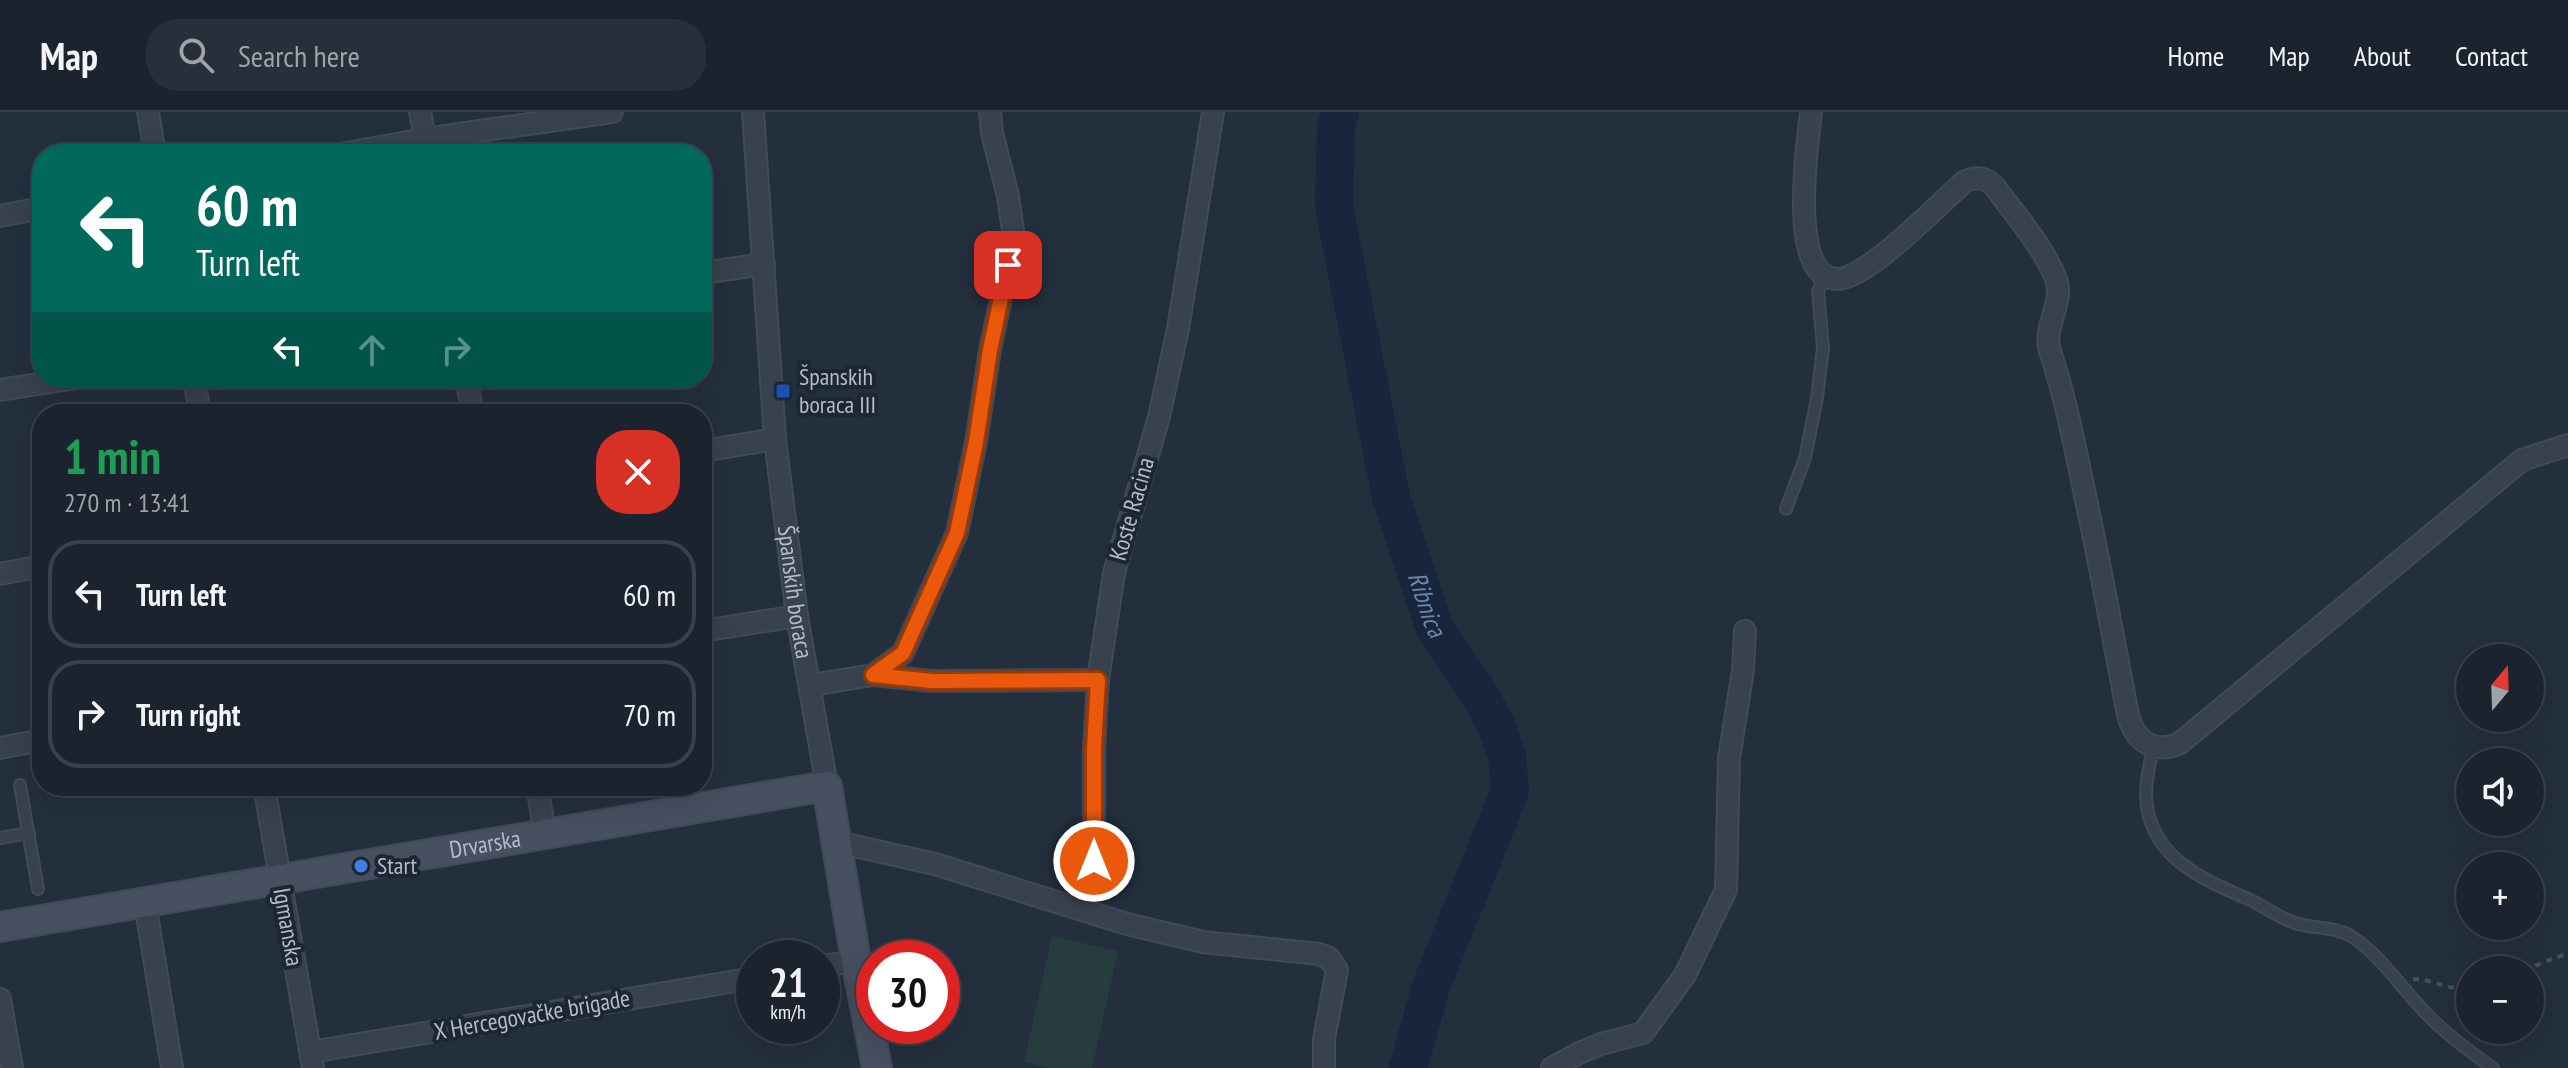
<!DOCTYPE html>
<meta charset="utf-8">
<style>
:root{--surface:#1b232e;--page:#282f3a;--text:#f1f3f6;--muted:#a0a4aa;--line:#39404a}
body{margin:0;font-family:"PT Sans Narrow",sans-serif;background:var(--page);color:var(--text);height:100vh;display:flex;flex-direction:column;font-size:30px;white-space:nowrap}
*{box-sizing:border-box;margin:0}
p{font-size:26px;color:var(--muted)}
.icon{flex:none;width:44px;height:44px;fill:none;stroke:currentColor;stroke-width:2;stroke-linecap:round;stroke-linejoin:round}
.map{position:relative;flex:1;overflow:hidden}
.details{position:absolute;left:32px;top:292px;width:680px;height:392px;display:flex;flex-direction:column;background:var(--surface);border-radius:32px;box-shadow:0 8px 32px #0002,0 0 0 2px var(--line)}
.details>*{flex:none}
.guide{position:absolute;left:32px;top:32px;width:680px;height:244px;border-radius:32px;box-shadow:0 8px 32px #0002,0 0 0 2px var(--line);background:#00695c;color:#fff;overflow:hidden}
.needle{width:52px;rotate:19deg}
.fabs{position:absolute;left:2456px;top:532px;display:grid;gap:16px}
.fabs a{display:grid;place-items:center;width:88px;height:88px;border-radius:50%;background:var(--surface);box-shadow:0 8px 32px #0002,0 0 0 2px var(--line);font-size:40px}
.speed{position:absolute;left:736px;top:828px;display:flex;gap:16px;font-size:40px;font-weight:700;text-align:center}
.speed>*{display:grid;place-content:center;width:104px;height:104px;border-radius:50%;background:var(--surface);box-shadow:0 8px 32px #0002,0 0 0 2px var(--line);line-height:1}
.speed small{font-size:20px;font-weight:400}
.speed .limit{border:12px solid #d22;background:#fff;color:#111}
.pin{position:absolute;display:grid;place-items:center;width:68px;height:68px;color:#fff;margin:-34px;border-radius:16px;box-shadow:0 4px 12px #0006}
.me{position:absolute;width:88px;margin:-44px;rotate:0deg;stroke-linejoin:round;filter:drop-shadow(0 0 6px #0008)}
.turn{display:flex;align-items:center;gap:28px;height:168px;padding:0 32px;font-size:36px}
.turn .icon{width:104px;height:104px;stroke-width:2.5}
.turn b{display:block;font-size:56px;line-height:68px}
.lanes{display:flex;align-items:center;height:76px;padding:0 32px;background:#0003;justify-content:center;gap:40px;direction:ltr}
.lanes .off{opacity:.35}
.round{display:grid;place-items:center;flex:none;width:84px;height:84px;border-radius:32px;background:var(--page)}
.summary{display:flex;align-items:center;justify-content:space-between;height:136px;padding:0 32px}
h1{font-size:48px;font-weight:600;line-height:60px;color:#1e9e55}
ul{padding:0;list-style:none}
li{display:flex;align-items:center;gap:24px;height:108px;margin:0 16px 12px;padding:0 16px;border:4px solid var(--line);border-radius:32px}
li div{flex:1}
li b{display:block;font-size:30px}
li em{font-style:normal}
header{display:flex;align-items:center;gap:48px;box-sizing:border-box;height:112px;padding:0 40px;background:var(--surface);border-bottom:2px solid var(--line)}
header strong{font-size:38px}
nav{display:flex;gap:44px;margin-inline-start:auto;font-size:28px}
.search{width:560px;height:72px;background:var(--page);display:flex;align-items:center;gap:20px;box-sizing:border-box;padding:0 28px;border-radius:32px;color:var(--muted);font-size:30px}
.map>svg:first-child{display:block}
.green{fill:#263c3f}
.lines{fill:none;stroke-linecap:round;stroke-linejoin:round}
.river{stroke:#17263c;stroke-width:38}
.service-casing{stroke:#414a57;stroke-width:14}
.minor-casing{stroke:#414a57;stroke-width:24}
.secondary-casing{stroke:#414a57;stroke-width:32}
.path{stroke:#3f5557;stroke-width:4;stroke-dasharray:6 6;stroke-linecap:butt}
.service{stroke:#38414e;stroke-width:10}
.minor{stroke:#38414e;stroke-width:20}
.secondary{stroke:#465061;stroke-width:28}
.route-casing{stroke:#983908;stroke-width:20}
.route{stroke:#ea580c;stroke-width:14}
.transit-dot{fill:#1a4fb4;stroke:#1d2633;stroke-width:3}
.shop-dot{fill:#3f7fe0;stroke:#1d2633;stroke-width:3}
.labels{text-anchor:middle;stroke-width:8;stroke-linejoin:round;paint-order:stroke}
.poi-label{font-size:24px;fill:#b4bcc9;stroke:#1d2633;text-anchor:start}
.street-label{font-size:24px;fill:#b4bcc9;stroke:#1d2633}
.water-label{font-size:26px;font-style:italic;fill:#6d86a8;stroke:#1d2633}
</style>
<header>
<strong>Map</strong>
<div class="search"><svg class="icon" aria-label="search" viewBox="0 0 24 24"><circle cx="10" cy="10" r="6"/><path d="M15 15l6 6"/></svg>Search here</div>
<nav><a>Home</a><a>Map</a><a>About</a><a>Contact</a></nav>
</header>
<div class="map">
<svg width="2568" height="956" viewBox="0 0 2568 956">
<rect width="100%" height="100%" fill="#242f3e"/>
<polygon class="green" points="1052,824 1118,839 1092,956 1049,956 1024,950"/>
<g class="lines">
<path class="river" id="s1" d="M1340,0L1336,16L1334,95L1391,385L1434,515L1479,582L1496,613L1507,644L1510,679L1431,874L1408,956"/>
<g class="service-casing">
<g id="service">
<polyline points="1786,397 1805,346 1817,286 1823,236 1818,179 1825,163"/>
<path d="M2153,635C2150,651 2146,667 2146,684C2148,743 2199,766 2246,786C2263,793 2277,805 2295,811C2313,817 2332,814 2349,823C2377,839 2400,874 2422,897C2443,920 2468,938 2493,956"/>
<polyline points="20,673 38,777"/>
<polyline points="0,726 29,721"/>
</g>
</g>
<g class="minor-casing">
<g id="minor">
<polyline points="148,0 155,42"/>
<polyline points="420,0 428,42"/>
<path id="s2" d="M753,0L775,327L797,504L827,674"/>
<path d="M1811,0C1808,29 1786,170 1839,167C1870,164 1939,92 1964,70C1976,64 1986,65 1995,75C2016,104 2043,134 2056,167C2065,190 2042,215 2050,239C2064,281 2073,325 2082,369C2099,446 2113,525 2128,603C2135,629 2154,643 2180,631L2522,348L2568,333"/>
<polyline points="340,42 425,27 612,0"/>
<polyline points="0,104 42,96"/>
<polyline points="702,161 764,152"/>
<polyline points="194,266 200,302"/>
<polyline points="466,266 473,302"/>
<polyline points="0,278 77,266"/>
<polyline points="702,339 775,327"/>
<polyline points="0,462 42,454"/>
<polyline points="702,519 797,504"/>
<polyline points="873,563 932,569 1098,568"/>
<polyline points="811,573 873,563 903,541 957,421 976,330 990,238 1014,125 1008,84 992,21 990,0"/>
<polyline points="0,636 42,628"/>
<polyline points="264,674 313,956"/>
<polyline points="537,674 545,721"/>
<polyline points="837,730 935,752 1127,812 1203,830 1319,842 1329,846 1337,858 1324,927 1324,956"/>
<polyline points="145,791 172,956"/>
<polyline points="1082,797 1089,778 1094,749 1094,636 1098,568 1114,461 1159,305 1178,217 1213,0"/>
<polyline points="822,854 856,849"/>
<polyline points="0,887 12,956"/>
<polyline points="311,940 754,866"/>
<polyline points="1552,956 1579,941 1601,932 1643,921 1685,863 1726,778 1729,646 1743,558 1745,519"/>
</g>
</g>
<g class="secondary-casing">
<g id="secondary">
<path id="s3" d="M0,815L827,674L856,849L877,956"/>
</g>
</g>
<g class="path">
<polyline points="2524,858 2568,841"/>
<path d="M2413,867C2434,866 2450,882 2470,873"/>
</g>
<use href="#service" class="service"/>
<use href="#minor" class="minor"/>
<use href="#secondary" class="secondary"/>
</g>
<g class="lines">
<g class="route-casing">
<polyline id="route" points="1008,153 990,238 976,330 957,421 903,541 873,563 932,569 1098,568 1094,636 1094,749"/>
</g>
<use href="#route" class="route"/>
</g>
<rect class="transit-dot" x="775" y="271" width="16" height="16" rx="4"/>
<circle class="shop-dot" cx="361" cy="754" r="8"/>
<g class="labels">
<g class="poi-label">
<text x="799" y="273">Španskih<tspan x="799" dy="28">boraca III</tspan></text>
<text x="377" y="762">Start</text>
</g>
<g class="street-label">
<text transform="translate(1132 397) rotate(-74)" y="8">Koste Racina</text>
<text dy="8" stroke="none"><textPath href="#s2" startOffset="482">Španskih boraca</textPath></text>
<text dy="8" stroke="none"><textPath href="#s3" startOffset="492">Drvarska</textPath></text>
<text transform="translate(288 815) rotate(80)" y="8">Igmanska</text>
<text transform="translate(532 903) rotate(-10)" y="8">X Hercegovačke brigade</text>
</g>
<g class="water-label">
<text dy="9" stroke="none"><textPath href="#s1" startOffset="504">Ribnica</textPath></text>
</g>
</g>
</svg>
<div class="fabs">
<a><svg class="needle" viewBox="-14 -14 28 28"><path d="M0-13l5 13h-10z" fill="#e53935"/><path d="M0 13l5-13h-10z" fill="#a0a4aa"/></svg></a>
<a><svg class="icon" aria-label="sound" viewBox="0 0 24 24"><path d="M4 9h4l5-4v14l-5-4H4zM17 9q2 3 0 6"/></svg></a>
<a>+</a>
<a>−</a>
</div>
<div class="speed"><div>21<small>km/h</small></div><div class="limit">30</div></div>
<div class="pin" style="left:1008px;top:153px;background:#d93025"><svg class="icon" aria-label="arrive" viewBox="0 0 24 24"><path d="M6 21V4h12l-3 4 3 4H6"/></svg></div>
<svg class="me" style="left:1094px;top:749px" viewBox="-20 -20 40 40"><circle r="17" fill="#ea580c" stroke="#fff" stroke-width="3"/><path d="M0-11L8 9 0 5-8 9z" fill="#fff"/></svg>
<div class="guide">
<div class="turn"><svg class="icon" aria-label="left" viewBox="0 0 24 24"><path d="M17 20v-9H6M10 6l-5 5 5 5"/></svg><div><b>60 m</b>Turn left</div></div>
<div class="lanes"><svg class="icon" aria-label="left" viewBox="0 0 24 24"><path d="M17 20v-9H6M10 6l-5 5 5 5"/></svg><svg class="icon off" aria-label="ahead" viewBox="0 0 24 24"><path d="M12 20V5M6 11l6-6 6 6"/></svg><svg class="icon off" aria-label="right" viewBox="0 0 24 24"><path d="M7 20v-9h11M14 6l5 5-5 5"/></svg></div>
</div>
<section class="details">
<div class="summary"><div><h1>1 min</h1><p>270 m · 13:41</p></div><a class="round" style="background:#d93025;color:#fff"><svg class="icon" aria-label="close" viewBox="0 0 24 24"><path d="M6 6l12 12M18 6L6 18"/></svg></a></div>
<ul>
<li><svg class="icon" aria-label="left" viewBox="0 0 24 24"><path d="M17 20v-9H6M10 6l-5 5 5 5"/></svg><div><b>Turn left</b></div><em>60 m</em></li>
<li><svg class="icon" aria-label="right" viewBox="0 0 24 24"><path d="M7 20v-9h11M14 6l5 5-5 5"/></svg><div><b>Turn right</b></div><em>70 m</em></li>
</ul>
</section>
</div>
